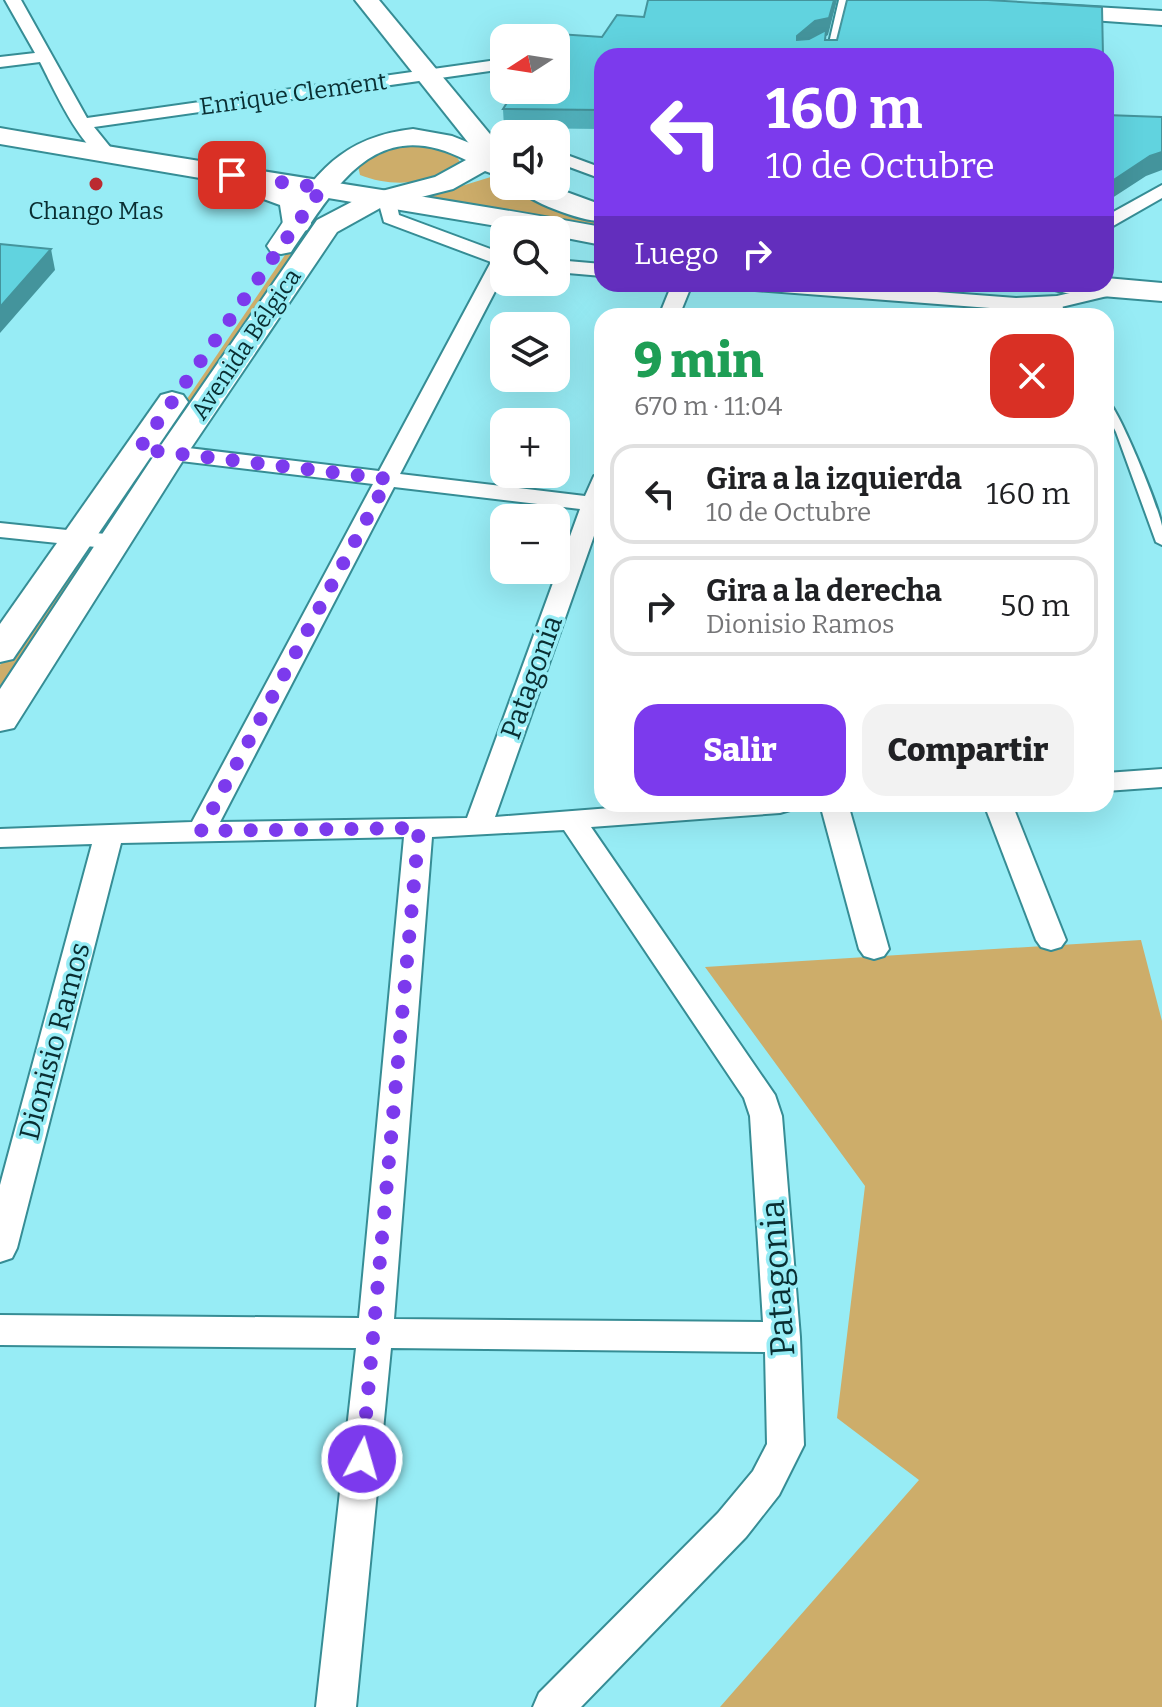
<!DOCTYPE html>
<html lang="es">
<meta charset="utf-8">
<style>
:root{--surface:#fff;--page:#f2f2f2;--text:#202124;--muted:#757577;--line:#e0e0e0;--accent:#7c3aed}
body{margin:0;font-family:Bitter,serif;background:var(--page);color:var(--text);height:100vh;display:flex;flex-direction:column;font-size:30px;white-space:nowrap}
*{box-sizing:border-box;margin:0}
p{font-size:26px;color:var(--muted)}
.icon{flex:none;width:44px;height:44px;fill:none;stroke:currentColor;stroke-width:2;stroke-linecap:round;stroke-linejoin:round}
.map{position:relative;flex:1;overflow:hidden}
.panel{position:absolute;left:594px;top:308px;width:520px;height:504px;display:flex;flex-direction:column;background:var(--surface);border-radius:24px;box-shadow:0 8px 32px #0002}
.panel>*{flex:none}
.top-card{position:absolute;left:594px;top:48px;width:520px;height:244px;border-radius:24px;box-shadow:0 8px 32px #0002;background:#7c3aed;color:#fff;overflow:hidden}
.needle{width:52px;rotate:258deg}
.controls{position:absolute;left:490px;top:24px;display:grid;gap:16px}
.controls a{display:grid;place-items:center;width:80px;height:80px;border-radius:16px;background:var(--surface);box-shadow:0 8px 32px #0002;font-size:40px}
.pin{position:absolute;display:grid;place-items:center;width:68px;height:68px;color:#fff;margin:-34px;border-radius:16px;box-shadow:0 4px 12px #0006}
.me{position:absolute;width:88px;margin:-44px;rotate:6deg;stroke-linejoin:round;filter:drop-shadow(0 0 6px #0008)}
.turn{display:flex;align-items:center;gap:28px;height:168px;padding:0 40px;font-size:36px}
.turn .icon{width:104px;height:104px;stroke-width:2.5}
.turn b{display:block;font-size:56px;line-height:68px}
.then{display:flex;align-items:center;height:76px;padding:0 40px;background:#0003;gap:16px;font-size:30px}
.round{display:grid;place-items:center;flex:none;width:84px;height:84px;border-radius:24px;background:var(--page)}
.head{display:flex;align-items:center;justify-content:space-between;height:136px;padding:0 40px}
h1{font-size:48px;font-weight:800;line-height:60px;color:#1e9e55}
.action{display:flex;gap:16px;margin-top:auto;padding:16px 40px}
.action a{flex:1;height:92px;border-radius:24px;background:var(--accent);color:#fff;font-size:32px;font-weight:800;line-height:92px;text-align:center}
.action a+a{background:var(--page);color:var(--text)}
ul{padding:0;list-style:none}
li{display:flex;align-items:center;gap:24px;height:100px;margin:0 16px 12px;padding:0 24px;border:4px solid var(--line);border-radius:24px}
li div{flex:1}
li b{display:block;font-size:30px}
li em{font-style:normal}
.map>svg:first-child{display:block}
.green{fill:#cdad6a}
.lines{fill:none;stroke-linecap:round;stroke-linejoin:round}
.service-casing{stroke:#368d95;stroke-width:4}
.minor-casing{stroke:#368d95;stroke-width:4}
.secondary-casing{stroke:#368d95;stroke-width:4}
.primary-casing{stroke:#368d95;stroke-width:4}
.service{fill:#fff;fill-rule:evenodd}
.minor{fill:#fff;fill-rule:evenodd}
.secondary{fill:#fff;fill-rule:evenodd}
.primary{fill:#fff;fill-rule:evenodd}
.wall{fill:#53b5c0}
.shaded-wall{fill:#44949c}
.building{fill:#61d3df;stroke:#44949c;stroke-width:2}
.route{stroke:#7c3aed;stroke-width:14;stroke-dasharray:0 25.2}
.poi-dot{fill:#bb2b31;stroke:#97ecf5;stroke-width:3}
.labels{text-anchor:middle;stroke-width:7;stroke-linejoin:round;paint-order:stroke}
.far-street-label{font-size:24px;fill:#092e32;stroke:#97ecf5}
.far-poi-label{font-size:24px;fill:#092e32;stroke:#97ecf5}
.street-label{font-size:28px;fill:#092e32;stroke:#97ecf5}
.near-street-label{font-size:34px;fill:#092e32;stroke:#97ecf5}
</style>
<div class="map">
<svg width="1162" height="1707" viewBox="0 0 1162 1707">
<rect width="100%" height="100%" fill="#97ecf5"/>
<g class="green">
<path d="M398,146H428L455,154L460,162C432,185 393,188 360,175L358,166L374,154Z"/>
<polygon points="494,176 504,182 504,186 512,186 543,204 602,222 602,226 426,197"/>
<polygon points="300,233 310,233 164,442 159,440"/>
<polygon points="76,560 86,560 86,565 0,689 0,665"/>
<polygon points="1141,940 1162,1021 1162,1707 720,1707 919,1480 837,1418 865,1186 705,967"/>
</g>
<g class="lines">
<g class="service-casing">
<g id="service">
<polygon points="839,0 847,0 834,56 826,56"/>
<polygon points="1054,300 1062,302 1064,316 1054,316"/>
<path d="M1106,399C1118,406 1159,508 1162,526C1162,532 1162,539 1162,545L1156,542L1116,432L1106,413Z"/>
</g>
</g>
<g class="minor-casing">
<g id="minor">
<path d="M5,0H21L87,118L504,59V69L94,127L115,153L106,158C82,152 52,85 40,62L0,67V57L35,53Z"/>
<polygon points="556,151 602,168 602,179 556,162"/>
<polygon points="1162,185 1162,198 1106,230 1106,216"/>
<path d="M386,192L395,197L399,215L504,254V274L400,474L585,496L594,476L602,474V513L495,817L662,804H794L790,810L780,813L591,827L775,1095L782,1116L800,1337L804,1445L779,1495L746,1537L581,1707H533L539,1693L718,1513L753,1471L767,1444L765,1352L391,1348L356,1707H316L356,1348L0,1345V1315L359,1318L404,837L121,843L17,1248L12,1258L0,1262V1185L92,844L0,847V829L192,822L373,484L139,456L128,449L139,442L379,471L491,262L384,222L377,197ZM394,487L580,509L467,818L220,822ZM564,830L744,1098L750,1116L763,1322L394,1319L432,837Z"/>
<polygon points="556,260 602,264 602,276 556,272"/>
<polygon points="1117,282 1124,284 1127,288 1124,292 1057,308 1016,310 755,290 745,284 831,284 1016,298 1057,296"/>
<polygon points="672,284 692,284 679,316 659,316"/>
<polygon points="0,523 115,535 123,537 127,542 123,547 115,549 0,537"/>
<polygon points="1162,769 1162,787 1106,791 1106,773"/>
<polygon points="820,804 848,804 889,949 884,956 874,959 864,956 859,949"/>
<polygon points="984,804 1012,804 1066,940 1061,947 1051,950 1041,947 1036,940"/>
</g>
</g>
<g class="secondary-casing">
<g id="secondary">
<polygon points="1043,4 1162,11 1162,25 1035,16 1032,11 1035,6"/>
<path d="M413,129L452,136L477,146L487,143L496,145L500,151L497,156L504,160V178L485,171L453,189L382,207L337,232L187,454L14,728L0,731V689L155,454L317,220L363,196L435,177L466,160C375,113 336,187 291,252L281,254L271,252L267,246C309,185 332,138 413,129Z"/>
<polygon points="172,392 183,395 188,402 13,659 0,662 0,624 161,395"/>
</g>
</g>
<g class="primary-casing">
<g id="primary">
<polygon points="355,0 379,0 504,151 504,177 494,175"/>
<path d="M0,128C201,163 402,191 602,227V245L556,236V230H521L304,194L308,200L311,224L307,230L297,233L287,230L283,224L280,205L244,192L241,185L0,144Z"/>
<path d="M516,186H550L602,205V221C583,222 527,202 516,186Z"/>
<polygon points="1106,278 1162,283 1162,301 1066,293 1055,290 1051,284 1106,284"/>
</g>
</g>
<use href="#service" class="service"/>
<use href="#minor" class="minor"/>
<use href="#secondary" class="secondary"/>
<use href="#primary" class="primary"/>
</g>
<polygon class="wall" points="648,0 837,0 825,40 1103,56 602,56 602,129 504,128 503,109 602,37 644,17"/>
<g class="shaded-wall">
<polygon points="834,0 837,0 828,35 796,54 797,36"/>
<polygon points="1162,152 1162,170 1146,176 1106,202 1106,185 1150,156"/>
<polygon points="51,249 55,270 0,333 0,307"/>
</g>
<g class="building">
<polygon points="648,0 834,0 829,18 815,21 797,36 797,40 809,39 826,30 825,40 837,40 847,0 988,0 1102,7 1103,56 602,56 602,110 503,109 515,90 556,90 556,38 542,38 544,33 602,37 617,15 644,17"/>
<polygon points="1106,115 1162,117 1162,152 1150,156 1106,185"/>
<polygon points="0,244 51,249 0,307"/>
</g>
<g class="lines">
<polyline class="route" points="232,175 322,188 139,449 388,479 201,831 419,828 362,1459"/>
</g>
<circle class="poi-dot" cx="96" cy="184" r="8"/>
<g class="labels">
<g class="far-street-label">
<text transform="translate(293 94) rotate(-8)" y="8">Enrique Clement</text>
<text transform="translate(246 344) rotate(-56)" y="8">Avenida Bélgica</text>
</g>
<g class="far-poi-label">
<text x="96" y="219">Chango Mas</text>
</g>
<g class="street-label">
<text transform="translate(531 677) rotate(-70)" y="10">Patagonia</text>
<text transform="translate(54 1041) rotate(-75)" y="10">Dionisio Ramos</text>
</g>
<g class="near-street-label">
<text transform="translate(777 1278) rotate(-94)" y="12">Patagonia</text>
</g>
</g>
</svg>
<div class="controls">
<a><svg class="needle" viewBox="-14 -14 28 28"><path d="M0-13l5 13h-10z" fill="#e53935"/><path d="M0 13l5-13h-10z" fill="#757577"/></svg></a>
<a><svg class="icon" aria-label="sound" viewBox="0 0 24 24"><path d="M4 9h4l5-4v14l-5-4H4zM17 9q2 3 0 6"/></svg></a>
<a><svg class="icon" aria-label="search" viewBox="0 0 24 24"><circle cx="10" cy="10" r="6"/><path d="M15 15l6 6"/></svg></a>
<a><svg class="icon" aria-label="layers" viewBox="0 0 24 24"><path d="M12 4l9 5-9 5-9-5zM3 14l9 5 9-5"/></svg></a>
<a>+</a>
<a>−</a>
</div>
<div class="pin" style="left:232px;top:175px;background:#d93025"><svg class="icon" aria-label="arrive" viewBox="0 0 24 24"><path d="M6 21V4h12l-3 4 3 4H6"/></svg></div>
<svg class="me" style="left:362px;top:1459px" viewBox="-20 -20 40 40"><circle r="17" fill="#7c3aed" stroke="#fff" stroke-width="3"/><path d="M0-11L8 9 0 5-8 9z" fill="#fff"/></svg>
<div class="top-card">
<div class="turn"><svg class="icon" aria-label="left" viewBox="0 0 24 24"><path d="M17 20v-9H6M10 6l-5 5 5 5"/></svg><div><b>160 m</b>10 de Octubre</div></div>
<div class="then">Luego<svg class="icon" aria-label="right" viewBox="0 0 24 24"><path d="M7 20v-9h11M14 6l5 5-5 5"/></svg></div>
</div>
<section class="panel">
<div class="head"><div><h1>9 min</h1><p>670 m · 11:04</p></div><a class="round" style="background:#d93025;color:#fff"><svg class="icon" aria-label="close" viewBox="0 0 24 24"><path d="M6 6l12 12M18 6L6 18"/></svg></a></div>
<ul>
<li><svg class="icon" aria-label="left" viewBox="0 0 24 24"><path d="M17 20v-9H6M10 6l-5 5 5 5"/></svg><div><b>Gira a la izquierda</b><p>10 de Octubre</p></div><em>160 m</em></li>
<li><svg class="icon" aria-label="right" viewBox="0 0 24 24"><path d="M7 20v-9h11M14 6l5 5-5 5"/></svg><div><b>Gira a la derecha</b><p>Dionisio Ramos</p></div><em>50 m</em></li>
</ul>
<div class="action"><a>Salir</a><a>Compartir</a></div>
</section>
</div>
